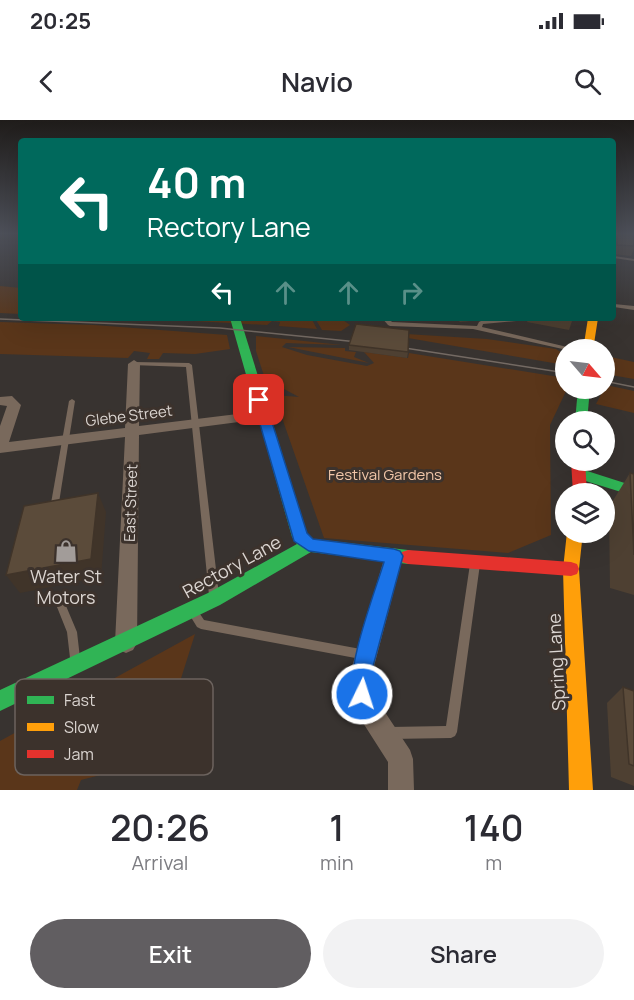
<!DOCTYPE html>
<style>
:root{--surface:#fff;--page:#f2f2f3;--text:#2b2b33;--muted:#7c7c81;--accent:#615e61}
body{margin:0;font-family:Manrope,sans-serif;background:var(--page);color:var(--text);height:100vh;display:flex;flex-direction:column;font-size:22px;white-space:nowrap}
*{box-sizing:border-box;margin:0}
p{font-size:20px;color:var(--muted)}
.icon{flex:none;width:33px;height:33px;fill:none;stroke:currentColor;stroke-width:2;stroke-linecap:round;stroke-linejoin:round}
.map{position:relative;height:670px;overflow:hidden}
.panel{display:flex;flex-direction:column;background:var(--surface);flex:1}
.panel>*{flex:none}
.guide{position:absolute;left:18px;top:18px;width:598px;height:183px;border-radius:6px;box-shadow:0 6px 24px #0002;background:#00695c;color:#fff;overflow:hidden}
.needle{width:39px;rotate:118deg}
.tools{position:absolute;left:555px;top:219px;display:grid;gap:12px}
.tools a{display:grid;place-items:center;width:60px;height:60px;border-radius:50%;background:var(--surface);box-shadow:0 6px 24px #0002;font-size:30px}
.pin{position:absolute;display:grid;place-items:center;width:51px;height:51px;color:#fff;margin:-26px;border-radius:12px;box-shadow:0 3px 9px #0006}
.me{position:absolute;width:66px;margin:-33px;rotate:4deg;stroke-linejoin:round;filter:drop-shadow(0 0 4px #0008)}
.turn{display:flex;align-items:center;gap:21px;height:126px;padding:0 30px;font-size:27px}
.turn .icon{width:78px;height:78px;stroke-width:2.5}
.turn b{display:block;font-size:42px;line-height:51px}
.lanes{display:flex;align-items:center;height:57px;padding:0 30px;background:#0003;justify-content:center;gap:30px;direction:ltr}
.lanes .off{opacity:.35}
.eta{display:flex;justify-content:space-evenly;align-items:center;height:102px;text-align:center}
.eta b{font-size:36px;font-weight:600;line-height:42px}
.cta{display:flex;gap:12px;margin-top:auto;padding:12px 30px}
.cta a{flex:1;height:69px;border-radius:36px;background:var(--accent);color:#fff;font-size:24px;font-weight:600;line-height:69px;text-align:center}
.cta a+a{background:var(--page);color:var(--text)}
.status{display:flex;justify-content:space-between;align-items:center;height:42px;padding:0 30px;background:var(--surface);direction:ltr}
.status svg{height:16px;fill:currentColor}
header{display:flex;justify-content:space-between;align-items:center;height:78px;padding:0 30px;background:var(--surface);font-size:27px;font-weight:600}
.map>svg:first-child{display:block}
.green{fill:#5a361a}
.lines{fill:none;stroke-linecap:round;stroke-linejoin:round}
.lane{fill:#79695c;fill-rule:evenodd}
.street{fill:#79695c;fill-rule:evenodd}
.fast{fill:#30b455;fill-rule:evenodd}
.slow{fill:#ff9f0a;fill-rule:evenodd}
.jam{fill:#e5322d;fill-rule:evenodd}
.tram{stroke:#746a63;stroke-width:1.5}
.wall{fill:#4e4032}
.shaded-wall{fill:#403429}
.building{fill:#5b4b3a;stroke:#403429;stroke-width:1.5}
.route{fill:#1a73e8;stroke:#114b97;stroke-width:1.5}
.labels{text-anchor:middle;stroke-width:6;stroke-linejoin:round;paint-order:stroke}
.street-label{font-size:15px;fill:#dbd5d1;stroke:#3c322c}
.park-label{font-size:15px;fill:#f1c6a9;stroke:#3c322c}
.near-street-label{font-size:18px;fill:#dbd5d1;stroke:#3c322c}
.near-poi-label{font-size:18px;fill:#dbd5d1;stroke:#3c322c}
.key{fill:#3c322c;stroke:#6c635e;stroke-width:1.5}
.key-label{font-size:16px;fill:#dbd5d1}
</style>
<div class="status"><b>20:25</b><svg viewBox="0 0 49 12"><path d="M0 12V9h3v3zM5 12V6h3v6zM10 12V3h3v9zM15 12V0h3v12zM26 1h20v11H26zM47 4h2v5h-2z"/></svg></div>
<header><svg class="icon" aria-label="back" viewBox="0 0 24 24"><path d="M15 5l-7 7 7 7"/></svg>Navio<svg class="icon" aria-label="search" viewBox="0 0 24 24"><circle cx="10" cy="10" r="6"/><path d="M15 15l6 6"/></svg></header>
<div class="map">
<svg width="634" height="670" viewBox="0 0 634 670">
<rect width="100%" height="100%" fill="#383330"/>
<g class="green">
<polygon points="0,166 21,168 21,194 0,193"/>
<polygon points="139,198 311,198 317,209 279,206 280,202 272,201 267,205"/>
<polygon points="315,198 340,198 350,205 341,211 322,210"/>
<polygon points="0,202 94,205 227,215 230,229 195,234 163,233 159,239 147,239 150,233 134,231 128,238 0,234"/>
<polygon points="406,214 487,219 556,229 565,235 565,245 408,218"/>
<polygon points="256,216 342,225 286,223 282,227 307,235 367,246 374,243 364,232 408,238 409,233 565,258 567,269 550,305 551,415 508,433 324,418 274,275 299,277 265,259 256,231"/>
<polygon points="288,227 345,228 345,231 356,232 354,237 369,243"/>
<polygon points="606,236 634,242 634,259 605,254"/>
<polygon points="606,265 634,271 634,293 596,284"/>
<polygon points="195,514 155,641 81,660 77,670 0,670 0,621"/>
</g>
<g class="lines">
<g class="lane">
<polygon points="614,136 634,139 634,141 614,138"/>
<polygon points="614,184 634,186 634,190 614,187"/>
<polygon points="382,198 388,198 392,202 477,206 479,202 481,201 512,198 530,198 527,200 483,204 482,207 580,230 567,230 473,209 390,206 388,205"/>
<polygon points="134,242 189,243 192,245 219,475 217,478 214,479 211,478 209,475 186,247 132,245 132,243"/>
<polygon points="72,279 75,281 58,389 57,391 51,391 50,389 69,281"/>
<polygon points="475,440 478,441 480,444 457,612 455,616 451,618 390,619 386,617 384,613 386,609 390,607 446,606 470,444 472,441"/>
<polygon points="58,473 61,474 77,512 80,538 79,542 75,543 71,542 70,538 67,512 53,477 55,474"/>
<polygon points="194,489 198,491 204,500 366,530 370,531 371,535 370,539 366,540 201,509 197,507 189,494 190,491"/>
</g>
<g class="street">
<polygon points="134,240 140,244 139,306 262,291 269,295 262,299 139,315 137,523 133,530 126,533 119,530 115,523 125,317 0,333 0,306 7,286 0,285 0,277 12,276 21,285 9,322 125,308 128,244"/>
<polygon points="394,428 400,431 403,436 373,550 373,574 410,630 413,639 414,670 388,670 388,642 358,595 351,574 351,550 385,436 388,431"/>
</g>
<g class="fast">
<polygon points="230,198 240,198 307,414 313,419 408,430 414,432 416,437 414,442 408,444 311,432 220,485 0,591 0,570 208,473 297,424 292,417"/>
<polygon points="578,268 590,268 587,302 575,302"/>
<polygon points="581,349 634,366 634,376 576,358 574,354"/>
</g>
<g class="slow">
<polygon points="588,198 598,198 593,230 583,230"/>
<polygon points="567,412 583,412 579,449 593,670 569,670 563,449"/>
</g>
<g class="jam">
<polygon points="571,340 585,340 587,374 573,374"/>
<polygon points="408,430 571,442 577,444 579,449 577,454 571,456 408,444 402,442 400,437 402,432"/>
</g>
<g class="tram">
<polyline points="0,199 220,208 368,223"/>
<polyline points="392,226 566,253"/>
<polyline points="604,261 634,267"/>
</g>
</g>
<g class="wall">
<polygon points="616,113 634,113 634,129 631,136 614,134 614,120"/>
<polygon points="456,198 504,198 460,202"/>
<polygon points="529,198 573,198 569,210 527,202"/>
<polygon points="349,225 408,232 407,238 349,230"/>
<polygon points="630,353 634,354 634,475 610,468 609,387"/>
<polygon points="623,567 634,571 634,666 611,657 607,583"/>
</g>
<polygon class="shaded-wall" points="98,373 106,392 101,457 20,473 6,455"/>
<g class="building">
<polygon points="617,113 634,113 634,126 617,125"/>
<polygon points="356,204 409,210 408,232 349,225"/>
<polygon points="630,353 634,354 634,435"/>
<polygon points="98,373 91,439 6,455 24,386"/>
<polygon points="623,567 634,571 634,646 629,644"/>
</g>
<linearGradient id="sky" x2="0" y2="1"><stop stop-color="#1f1c1a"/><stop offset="0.55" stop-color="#4d5059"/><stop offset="1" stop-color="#4d5059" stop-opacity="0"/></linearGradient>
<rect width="634" height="206" fill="url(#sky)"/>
<path class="route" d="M259,277L265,280L307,413L313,419L394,429L400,431L403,436L372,550V574L369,581L362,584L354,581C343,554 375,472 384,442L309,431L294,421L253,280Z"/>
<defs>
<g id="shop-bare" transform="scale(1.8)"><path d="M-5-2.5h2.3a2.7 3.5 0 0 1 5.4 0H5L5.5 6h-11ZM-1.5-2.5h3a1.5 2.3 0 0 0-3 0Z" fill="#a29c99" stroke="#3c322c" stroke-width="2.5" paint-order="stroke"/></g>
</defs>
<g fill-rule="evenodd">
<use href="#shop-bare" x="66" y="431"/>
</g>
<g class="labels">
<g class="street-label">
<text transform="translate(129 296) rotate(-7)" y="5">Glebe Street</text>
<text transform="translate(131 383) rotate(-88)" y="5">East Street</text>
</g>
<g class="park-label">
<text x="385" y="360">Festival Gardens</text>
</g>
<g class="near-street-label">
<text transform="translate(232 447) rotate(-29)" y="6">Rectory Lane</text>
<text transform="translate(557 542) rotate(-93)" y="6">Spring Lane</text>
</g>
<g class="near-poi-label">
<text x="66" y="463">Water St<tspan x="66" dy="21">Motors</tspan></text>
</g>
</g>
<rect x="15" y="559" width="198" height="96" rx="9" class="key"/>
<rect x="27" y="576" width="27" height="8" fill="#30b455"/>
<rect x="27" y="603" width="27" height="8" fill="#ff9f0a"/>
<rect x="27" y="630" width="27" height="8" fill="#e5322d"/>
<g class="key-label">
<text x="64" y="586">Fast</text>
<text x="64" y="613">Slow</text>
<text x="64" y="640">Jam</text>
</g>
</svg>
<div class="tools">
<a><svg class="needle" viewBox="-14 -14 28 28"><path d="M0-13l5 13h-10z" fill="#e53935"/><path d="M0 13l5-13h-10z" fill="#7c7c81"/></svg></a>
<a><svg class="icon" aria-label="search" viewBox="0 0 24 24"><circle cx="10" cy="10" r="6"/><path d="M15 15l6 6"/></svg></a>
<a><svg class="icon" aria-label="layers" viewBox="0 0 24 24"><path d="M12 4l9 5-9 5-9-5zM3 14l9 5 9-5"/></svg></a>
</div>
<div class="pin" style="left:259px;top:280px;background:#d93025"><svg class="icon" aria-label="arrive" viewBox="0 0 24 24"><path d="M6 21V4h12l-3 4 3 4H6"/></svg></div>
<svg class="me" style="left:362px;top:574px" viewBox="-20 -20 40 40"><circle r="17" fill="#1a73e8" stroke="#fff" stroke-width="3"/><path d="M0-11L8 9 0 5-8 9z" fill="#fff"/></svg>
<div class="guide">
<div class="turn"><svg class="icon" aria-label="left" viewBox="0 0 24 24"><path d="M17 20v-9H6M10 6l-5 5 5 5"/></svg><div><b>40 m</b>Rectory Lane</div></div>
<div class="lanes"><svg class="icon" aria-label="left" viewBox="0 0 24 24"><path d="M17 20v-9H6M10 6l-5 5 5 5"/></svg><svg class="icon off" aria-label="ahead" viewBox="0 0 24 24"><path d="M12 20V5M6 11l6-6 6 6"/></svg><svg class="icon off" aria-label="ahead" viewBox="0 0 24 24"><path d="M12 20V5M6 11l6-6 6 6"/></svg><svg class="icon off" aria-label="right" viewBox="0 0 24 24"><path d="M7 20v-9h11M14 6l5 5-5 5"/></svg></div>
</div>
</div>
<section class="panel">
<div class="eta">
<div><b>20:26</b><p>Arrival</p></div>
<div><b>1</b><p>min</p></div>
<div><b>140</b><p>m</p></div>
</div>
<div class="cta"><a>Exit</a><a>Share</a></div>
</section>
